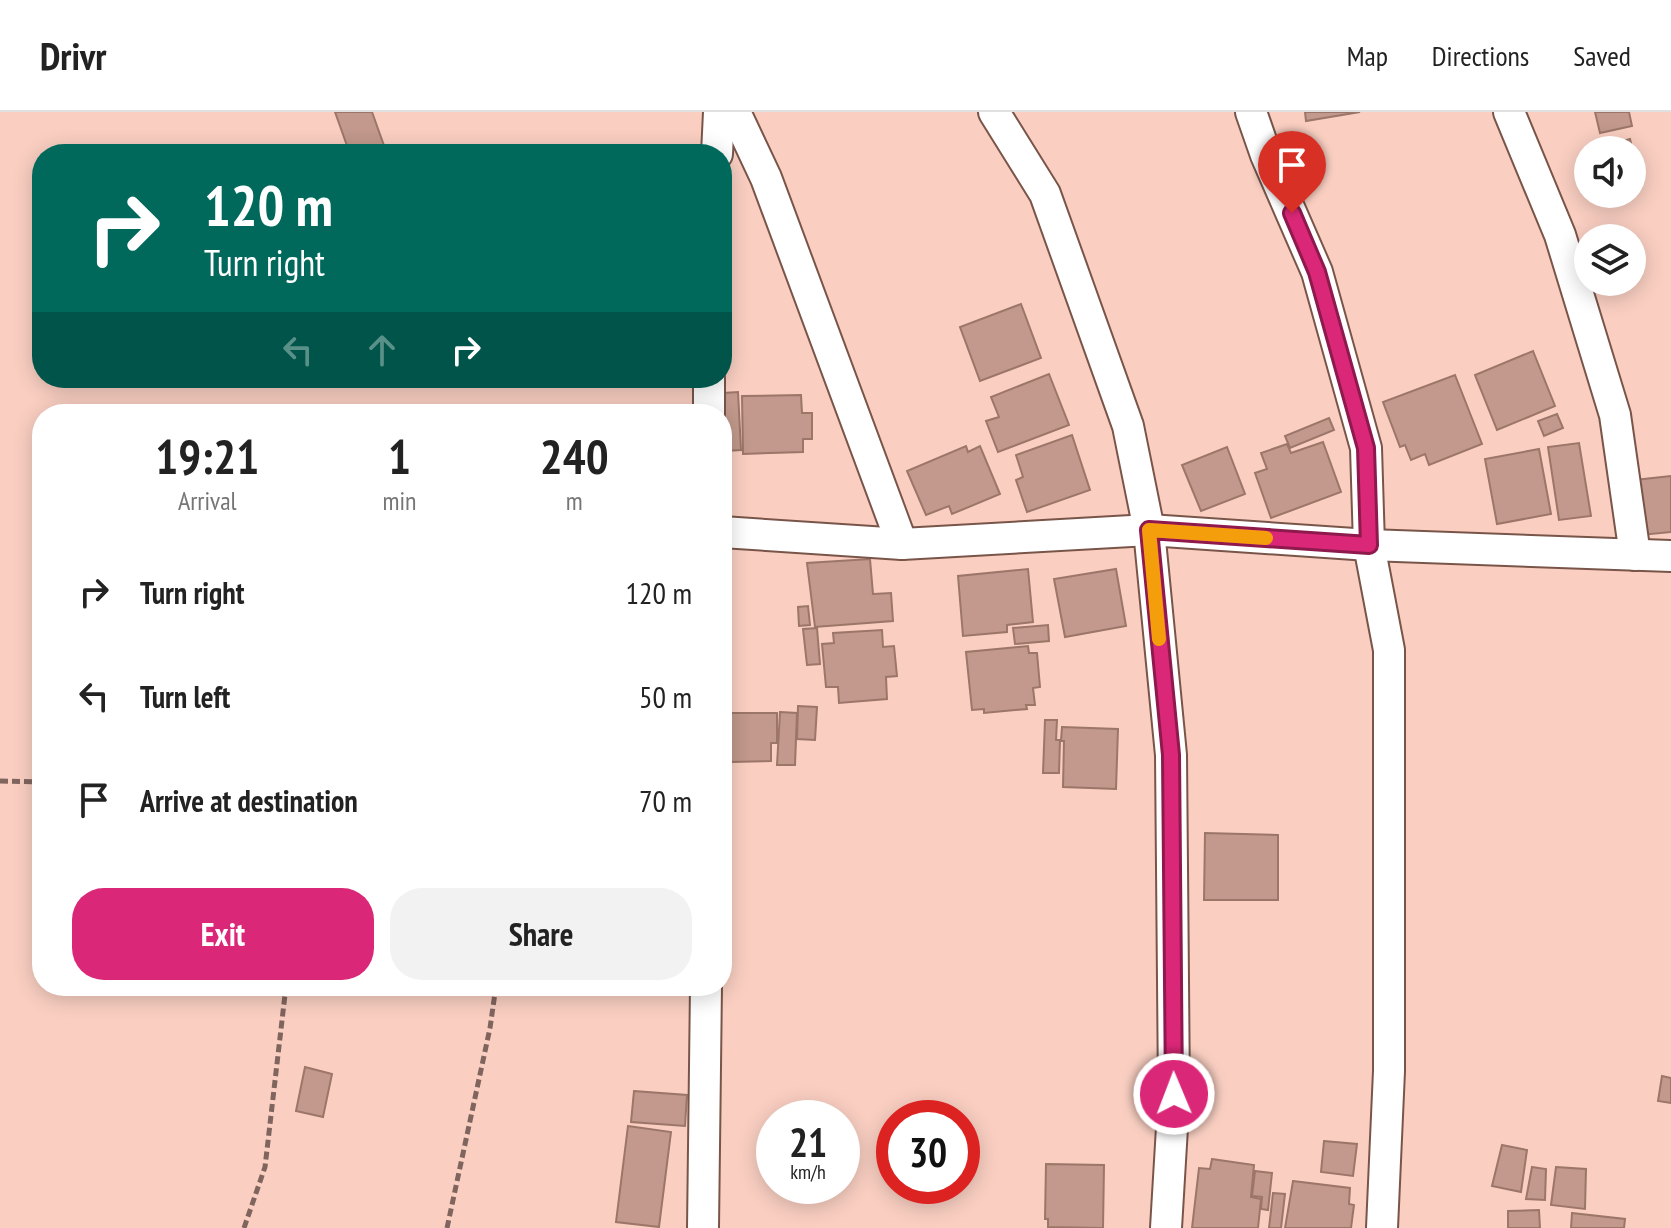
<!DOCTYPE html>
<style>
:root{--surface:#fff;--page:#f2f2f2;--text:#222;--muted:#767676;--line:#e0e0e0;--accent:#db2777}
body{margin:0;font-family:"PT Sans Narrow",sans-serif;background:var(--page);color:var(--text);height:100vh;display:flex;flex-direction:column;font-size:30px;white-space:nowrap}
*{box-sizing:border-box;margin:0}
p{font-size:26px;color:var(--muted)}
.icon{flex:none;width:44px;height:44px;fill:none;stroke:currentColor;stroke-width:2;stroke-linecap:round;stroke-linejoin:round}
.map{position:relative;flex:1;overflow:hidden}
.sheet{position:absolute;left:32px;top:292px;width:700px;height:592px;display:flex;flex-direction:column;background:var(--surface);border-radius:32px;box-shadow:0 4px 20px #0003}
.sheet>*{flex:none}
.hud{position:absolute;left:32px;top:32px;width:700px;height:244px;border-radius:32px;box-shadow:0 4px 20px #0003;background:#00695c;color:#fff;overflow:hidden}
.tools{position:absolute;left:1574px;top:24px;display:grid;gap:16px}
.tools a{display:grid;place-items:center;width:72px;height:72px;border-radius:50%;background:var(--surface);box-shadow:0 4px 20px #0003;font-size:40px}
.speed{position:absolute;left:756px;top:988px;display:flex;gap:16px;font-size:40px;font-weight:700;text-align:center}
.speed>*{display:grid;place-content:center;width:104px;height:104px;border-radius:50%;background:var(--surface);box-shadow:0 4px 20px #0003;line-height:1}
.speed small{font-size:20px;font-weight:400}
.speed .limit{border:12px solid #d22;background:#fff;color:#111}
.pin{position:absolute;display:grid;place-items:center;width:68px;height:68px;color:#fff;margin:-82px -34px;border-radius:50% 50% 50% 0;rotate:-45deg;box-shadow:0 0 8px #0007}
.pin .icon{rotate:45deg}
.me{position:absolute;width:88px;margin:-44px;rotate:359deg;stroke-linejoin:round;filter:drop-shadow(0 0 6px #0008)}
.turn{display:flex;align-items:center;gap:28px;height:168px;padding:0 40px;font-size:36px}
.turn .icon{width:104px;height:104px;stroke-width:2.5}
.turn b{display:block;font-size:56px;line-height:68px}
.lanes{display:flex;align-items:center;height:76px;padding:0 40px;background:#0003;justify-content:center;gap:40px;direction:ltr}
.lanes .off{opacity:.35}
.eta{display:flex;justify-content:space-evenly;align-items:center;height:136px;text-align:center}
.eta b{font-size:48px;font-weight:700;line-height:56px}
.primary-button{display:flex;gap:16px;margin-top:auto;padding:16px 40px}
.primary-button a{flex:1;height:92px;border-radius:32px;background:var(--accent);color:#fff;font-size:32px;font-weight:700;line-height:92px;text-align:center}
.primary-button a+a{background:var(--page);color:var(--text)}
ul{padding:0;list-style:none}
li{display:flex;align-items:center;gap:24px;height:104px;padding:0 40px}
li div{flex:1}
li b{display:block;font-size:30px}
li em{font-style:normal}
header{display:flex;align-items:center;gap:48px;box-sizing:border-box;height:112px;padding:0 40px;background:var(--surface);border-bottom:2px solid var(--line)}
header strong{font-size:38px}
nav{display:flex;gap:44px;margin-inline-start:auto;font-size:28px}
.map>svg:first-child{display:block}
.building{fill:#c2998c;stroke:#9c7669;stroke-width:2}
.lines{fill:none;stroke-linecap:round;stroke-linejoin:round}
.minor-casing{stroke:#795549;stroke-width:34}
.path{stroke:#80655e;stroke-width:5;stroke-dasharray:8 4;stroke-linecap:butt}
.minor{stroke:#fff;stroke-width:30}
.route-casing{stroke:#8e194d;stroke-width:20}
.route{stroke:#db2777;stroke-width:14}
.slow{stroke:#f59e0b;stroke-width:14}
</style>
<header>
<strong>Drivr</strong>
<nav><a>Map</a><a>Directions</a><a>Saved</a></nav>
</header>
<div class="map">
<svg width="1671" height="1116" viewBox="0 0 1671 1116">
<rect width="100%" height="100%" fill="#facfc2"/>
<g class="building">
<polygon points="335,0 372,0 387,42 350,42"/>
<polygon points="1305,0 1360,0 1306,9"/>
<polygon points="1595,0 1629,0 1632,14 1600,21"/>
<polygon points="1630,27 1633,40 1599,38 1599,36"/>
<polygon points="1021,192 1041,246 980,269 960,215"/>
<polygon points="1533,239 1555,294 1497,318 1475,263"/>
<polygon points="1049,262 1069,313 998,340 986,309 999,305 991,285"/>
<polygon points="1455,263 1482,332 1429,353 1425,342 1411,348 1405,333 1400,335 1383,290"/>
<polygon points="738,280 741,338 726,339 723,281"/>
<polygon points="801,283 802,301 812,301 812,327 803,327 803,340 743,342 742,284"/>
<polygon points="1557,302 1563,316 1544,324 1538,309"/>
<polygon points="1329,306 1334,318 1290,336 1285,324"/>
<polygon points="1072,323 1090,378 1027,400 1016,368 1023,365 1016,343"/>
<polygon points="1323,330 1341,380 1271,406 1255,361 1267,357 1261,341 1287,332 1291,341"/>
<polygon points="1579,331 1591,404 1559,408 1548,335"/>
<polygon points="966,334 968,340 980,334 1000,382 952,402 949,394 926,403 907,359"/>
<polygon points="1227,335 1245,382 1201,399 1182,353"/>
<polygon points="1539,337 1551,402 1497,412 1485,347"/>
<polygon points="1671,364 1671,420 1641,423 1635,368"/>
<polygon points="870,447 873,482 891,481 893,509 815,515 807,451"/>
<polygon points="1028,457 1033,510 1007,513 1007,520 963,524 958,464"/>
<polygon points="1116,457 1126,514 1065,525 1054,467"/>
<polygon points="808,494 810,513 799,514 798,495"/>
<polygon points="1048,513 1049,529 1015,532 1013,516"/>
<polygon points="817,516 820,552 807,553 803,517"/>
<polygon points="882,518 883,535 894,534 897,564 886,565 887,587 839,591 838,575 826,575 822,532 834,531 833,521"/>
<polygon points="1028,534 1029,541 1037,541 1040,575 1033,576 1035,593 1026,593 1027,597 984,601 984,597 972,598 966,540"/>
<polygon points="798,594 817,595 815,628 797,627"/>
<polygon points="780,600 797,601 795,653 777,653"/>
<polygon points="730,601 777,601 777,631 771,631 771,649 731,650"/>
<polygon points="1045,608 1057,608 1056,628 1060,628 1059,661 1043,661"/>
<polygon points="1062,615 1118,617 1116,677 1063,675 1064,629 1061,629"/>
<polygon points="1205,721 1278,723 1278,788 1204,788"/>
<polygon points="305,955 332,962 323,1005 296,999"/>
<polygon points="1662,964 1671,966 1671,991 1658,989"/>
<polygon points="634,979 687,983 685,1014 631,1010"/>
<polygon points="628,1014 671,1020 659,1115 616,1110"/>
<polygon points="1324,1029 1357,1032 1353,1064 1321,1060"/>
<polygon points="1502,1033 1527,1038 1521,1080 1492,1074"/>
<polygon points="1212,1047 1254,1053 1251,1085 1261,1087 1258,1116 1192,1116 1199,1056 1210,1057"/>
<polygon points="1046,1052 1104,1053 1103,1116 1048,1115 1048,1107 1045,1107"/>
<polygon points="1532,1055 1546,1057 1545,1088 1526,1087"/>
<polygon points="1556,1055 1586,1057 1585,1097 1551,1093"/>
<polygon points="1255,1059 1272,1061 1268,1098 1261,1097 1262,1085 1252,1084"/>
<polygon points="1293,1069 1350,1076 1349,1092 1354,1093 1351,1116 1285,1116"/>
<polygon points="1273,1081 1285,1082 1281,1116 1269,1116"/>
<polygon points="1539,1098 1540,1116 1508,1116 1508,1099"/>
<polygon points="1572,1101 1625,1107 1624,1116 1571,1116"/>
</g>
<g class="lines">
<g class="minor-casing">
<g id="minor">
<polyline points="735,0 766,66 902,432 1149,418 1369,433 1671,444"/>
<polyline points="994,0 1045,82 1128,314 1149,418 1171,643 1174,982 1166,1116"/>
<polyline points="1251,0 1266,43 1317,160 1366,336 1369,433 1389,538 1389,959 1382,1116"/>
<polyline points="1509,0 1560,123 1615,303 1635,443"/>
<polyline points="717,42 719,0"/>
<polyline points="709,302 709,266"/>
<polyline points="722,420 902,432"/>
<polyline points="703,1116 706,874"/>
</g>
</g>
<g class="path">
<polyline points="0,669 42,670"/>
<polyline points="244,1116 265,1055 286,874"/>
<polyline points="447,1116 490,916 496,874"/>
</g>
<use href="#minor" class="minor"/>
</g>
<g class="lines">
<g class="route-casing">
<polyline id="route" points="1174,982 1171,643 1149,418 1369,433 1366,336 1317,160 1292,101"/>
</g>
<use href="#route" class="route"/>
<polyline class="slow" points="1159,527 1149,418 1266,426"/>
</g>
</svg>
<div class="tools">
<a><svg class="icon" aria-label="sound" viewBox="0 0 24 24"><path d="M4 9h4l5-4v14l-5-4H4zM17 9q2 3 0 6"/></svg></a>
<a><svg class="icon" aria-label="layers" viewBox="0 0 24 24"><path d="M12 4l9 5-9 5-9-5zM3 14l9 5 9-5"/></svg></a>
</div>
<div class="speed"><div>21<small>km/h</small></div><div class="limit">30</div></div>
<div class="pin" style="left:1292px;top:101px;background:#d93025"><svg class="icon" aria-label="arrive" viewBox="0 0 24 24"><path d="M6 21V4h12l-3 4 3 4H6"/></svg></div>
<svg class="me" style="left:1174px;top:982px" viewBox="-20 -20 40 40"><circle r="17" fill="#db2777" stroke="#fff" stroke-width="3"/><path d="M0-11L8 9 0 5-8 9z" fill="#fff"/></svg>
<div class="hud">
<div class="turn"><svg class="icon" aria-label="right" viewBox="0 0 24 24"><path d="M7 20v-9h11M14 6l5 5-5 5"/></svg><div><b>120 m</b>Turn right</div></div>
<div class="lanes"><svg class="icon off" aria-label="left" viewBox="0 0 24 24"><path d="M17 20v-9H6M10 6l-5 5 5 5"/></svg><svg class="icon off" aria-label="ahead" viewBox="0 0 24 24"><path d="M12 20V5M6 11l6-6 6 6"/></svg><svg class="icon" aria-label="right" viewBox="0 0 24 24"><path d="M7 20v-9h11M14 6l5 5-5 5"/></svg></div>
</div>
<section class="sheet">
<div class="eta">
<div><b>19:21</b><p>Arrival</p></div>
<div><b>1</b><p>min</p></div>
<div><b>240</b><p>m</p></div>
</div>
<ul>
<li><svg class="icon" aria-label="right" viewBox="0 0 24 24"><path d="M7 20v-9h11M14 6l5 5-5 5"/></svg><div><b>Turn right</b></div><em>120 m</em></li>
<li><svg class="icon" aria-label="left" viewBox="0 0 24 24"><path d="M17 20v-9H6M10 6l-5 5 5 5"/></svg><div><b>Turn left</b></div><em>50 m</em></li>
<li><svg class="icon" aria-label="arrive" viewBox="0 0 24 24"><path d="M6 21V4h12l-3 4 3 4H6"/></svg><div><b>Arrive at destination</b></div><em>70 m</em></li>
</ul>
<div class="primary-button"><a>Exit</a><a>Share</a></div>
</section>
</div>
